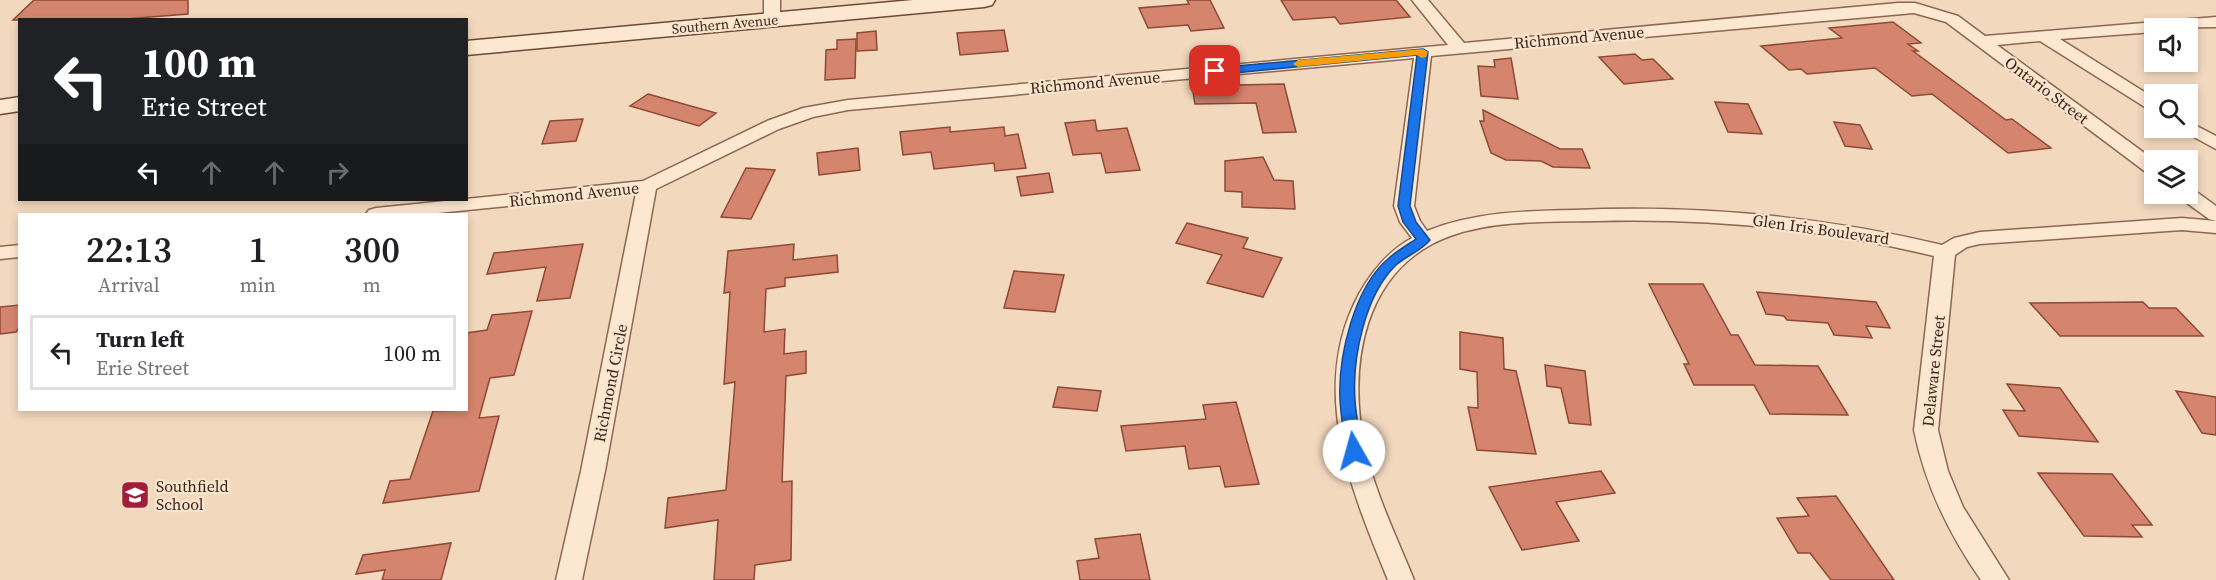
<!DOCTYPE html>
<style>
:root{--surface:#fff;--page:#f6f6f6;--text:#202124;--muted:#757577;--line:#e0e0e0}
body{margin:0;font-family:"Source Serif 4",serif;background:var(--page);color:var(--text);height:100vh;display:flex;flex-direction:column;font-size:22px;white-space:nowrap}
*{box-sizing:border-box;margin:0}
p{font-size:20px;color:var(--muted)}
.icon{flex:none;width:33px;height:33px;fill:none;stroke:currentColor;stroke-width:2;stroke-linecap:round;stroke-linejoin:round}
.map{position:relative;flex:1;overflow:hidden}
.sheet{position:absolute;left:18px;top:213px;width:450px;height:198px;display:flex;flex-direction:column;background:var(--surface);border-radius:0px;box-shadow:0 3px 9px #0003}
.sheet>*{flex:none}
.banner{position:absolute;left:18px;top:18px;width:450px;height:183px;border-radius:0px;box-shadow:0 3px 9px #0003;background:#202124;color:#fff;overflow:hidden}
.fabs{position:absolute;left:2144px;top:18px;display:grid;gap:12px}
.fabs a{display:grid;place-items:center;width:54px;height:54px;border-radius:0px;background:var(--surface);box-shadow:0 3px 9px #0003;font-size:30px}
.pin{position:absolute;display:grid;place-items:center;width:51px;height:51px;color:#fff;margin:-26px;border-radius:12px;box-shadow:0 3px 9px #0006}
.me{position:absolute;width:66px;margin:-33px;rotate:353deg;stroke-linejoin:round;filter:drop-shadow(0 0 4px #0008)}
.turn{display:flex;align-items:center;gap:21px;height:126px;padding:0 24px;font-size:27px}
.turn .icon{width:78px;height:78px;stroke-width:2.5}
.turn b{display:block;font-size:42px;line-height:51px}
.lanes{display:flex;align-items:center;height:57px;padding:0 24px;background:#0003;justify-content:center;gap:30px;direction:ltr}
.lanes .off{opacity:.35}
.eta{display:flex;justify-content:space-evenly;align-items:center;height:102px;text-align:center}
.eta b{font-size:36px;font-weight:600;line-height:42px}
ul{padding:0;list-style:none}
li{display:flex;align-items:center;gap:18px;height:75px;margin:0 12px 9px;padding:0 12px;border:3px solid var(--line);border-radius:0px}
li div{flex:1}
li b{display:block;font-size:22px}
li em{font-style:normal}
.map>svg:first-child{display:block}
.building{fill:#d5856e;stroke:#8e4937;stroke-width:1.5}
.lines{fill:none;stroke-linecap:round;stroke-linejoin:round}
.street-casing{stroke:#8c6754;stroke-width:3}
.secondary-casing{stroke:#6e4837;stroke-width:3}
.street{fill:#fce7d1;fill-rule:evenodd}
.secondary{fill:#fce7d1;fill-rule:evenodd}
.route{fill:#1a73e8;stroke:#114b97;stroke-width:1.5}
.slow{fill:#f59e0b}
.labels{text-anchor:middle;stroke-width:4.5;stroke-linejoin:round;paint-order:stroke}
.far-street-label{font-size:14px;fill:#3a241a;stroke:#f9e4cd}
.street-label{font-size:16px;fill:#3a241a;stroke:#f9e4cd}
.poi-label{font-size:16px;fill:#3a241a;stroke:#f9e4cd;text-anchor:start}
</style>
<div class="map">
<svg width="2216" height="580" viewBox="0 0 2216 580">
<rect width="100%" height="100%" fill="#f2d8bd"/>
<g class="building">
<polygon points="34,0 188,0 188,14 113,20 13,20"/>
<polygon points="1187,0 1210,0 1224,28 1191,31 1188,25 1148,28 1139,8 1189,4"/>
<polygon points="1281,0 1396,0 1410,17 1340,24 1335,17 1293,20"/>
<polygon points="1893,22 1921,43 1908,44 1918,51 1913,51 2006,120 2012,119 2051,148 2008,153 1932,94 1912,96 1875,68 1807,74 1801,69 1789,70 1761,46 1842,38 1829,28"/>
<polygon points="1004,30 1008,51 960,55 957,33"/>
<polygon points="876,31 877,50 857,51 857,33"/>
<polygon points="856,39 855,78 825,80 826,50 837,49 837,40"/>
<polygon points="1635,54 1642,60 1653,59 1673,79 1624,84 1599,57"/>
<polygon points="1511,58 1518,99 1481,96 1478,66 1495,67 1494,60"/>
<polygon points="1284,84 1296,132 1263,133 1256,103 1195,104 1192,86"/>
<polygon points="648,94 716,113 699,126 630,106"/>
<polygon points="1715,102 1748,104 1762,134 1728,132"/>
<polygon points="1483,110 1560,149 1582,149 1590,168 1553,167 1541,161 1506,160 1491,153 1480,121 1484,121"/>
<polygon points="583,119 576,141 542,144 550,121"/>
<polygon points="1095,120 1097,131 1127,128 1140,170 1106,173 1101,153 1073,155 1065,123"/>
<polygon points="1834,122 1860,125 1872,149 1845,146"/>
<polygon points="950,127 950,132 1004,127 1005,136 1018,134 1026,168 995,171 994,163 934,169 931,152 903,155 900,132"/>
<polygon points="858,148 860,170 819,175 817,153"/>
<polygon points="1263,157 1274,180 1293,181 1295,209 1242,207 1242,192 1225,191 1225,161"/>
<polygon points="746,168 775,170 751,219 721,217"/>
<polygon points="1049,173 1053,192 1021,196 1017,177"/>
<polygon points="1187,223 1248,238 1243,248 1282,258 1263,297 1207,283 1222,255 1176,243"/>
<polygon points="583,244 570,298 537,301 546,267 487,274 494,253"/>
<polygon points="794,244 793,260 837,255 838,272 785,278 785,286 766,289 764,332 785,329 784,354 806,351 806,373 786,376 782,482 792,481 791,560 755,565 754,580 714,580 718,520 665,528 668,498 726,490 735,382 724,384 730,292 724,293 728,251"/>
<polygon points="1014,271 1064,275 1055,312 1004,308"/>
<polygon points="1649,284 1703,284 1731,335 1738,335 1755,365 1818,366 1848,415 1770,414 1754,385 1694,385 1684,364 1689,364"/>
<polygon points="1757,292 1876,302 1890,328 1866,326 1872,338 1834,335 1828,323 1787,320 1784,316 1766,314"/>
<polygon points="2143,302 2149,308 2176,308 2203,336 2060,336 2030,303"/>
<polygon points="20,305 20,327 16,332 0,334 0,307"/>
<polygon points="532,311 514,375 490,378 479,418 499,416 479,491 383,503 390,481 410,479 433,411 466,410 466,333 487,330 492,315"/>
<polygon points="1460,332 1503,338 1504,369 1516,371 1536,454 1477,450 1468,407 1478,408 1477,372 1460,369"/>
<polygon points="1545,365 1585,371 1591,425 1569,423 1561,388 1547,386"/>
<polygon points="2007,384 2060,388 2098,442 2019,436 2003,410 2025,411"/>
<polygon points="1058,387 1101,391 1097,411 1053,407"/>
<polygon points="2176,391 2216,397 2216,435 2202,433"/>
<polygon points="1236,402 1259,484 1225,487 1220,466 1189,469 1185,446 1126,451 1121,426 1206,419 1203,405"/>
<polygon points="1601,471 1615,493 1556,502 1579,541 1522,550 1489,487"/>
<polygon points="2038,473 2112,474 2152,525 2132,525 2142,537 2084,536"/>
<polygon points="1836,496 1894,580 1831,580 1810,553 1798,553 1777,518 1809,516 1797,498"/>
<polygon points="1140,534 1150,580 1080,580 1077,561 1099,558 1095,539"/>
<polygon points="451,543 441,580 382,580 385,570 356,574 363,555"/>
</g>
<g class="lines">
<g class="street-casing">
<g id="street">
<polygon points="764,0 780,0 780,20 778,23 772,25 764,20"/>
<path d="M1412,0H1428L1464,43L1898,3H1915L1958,16L1985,36L2216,17V27L2154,28V32L2060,39L2154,98V110L2148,109L2040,41L1997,45L2154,160V175L2147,173L1946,22L1914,13L1431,56L1414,206L1420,221L1427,231C1474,212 1525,211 1575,210C1700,205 1821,216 1942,245L1954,238L1980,232L2182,218L2216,221L2209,219L2180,198L2178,194H2187V188L2194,190L2216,206V233L2182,230L1980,244L1967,247L1955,255L1938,430L1948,471L1963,507L2009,580H1981C1949,534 1925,485 1914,430L1934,256C1823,229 1711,218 1597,221C1549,222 1498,220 1453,235C1362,266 1346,369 1366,453C1377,497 1397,538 1414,580H1388C1351,490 1308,388 1359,294C1372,271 1388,251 1412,238L1400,222L1394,206L1414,58L848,110L813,117L779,129L656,189L605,471L582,580H556L581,471L636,193L428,214H366L369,210L376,208L643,181L767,121L803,108L848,100L1448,45Z"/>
<polygon points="2187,121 2216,136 2216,149 2181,130 2179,128 2187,128"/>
<polygon points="20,245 20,257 0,259 0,247"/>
</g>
</g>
<g class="secondary-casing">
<g id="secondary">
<polygon points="913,0 995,0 992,5 984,7 466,55 466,41"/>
<polygon points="20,97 20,111 0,114 0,100"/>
</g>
</g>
<use href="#street" class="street"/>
<use href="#secondary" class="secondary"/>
</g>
<path class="route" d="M1423,49L1428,52L1410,206L1416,222L1430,240C1421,251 1406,256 1396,265C1365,295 1352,358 1355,400C1356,417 1360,434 1362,451L1360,455H1348L1346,451C1344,434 1341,417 1340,400C1338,356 1354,287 1389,258C1397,251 1407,245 1416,239L1403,222L1398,206L1417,55L1215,75L1210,71L1215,68Z"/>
<polygon class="slow" points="1423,49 1428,52 1426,57 1422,58 1417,55 1298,67 1293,64 1298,60"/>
<defs>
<g id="school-square" transform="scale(1.5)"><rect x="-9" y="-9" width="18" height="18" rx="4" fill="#a21e38" stroke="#f9e4cd"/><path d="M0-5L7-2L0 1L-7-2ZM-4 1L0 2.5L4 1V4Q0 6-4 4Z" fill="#fff"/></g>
</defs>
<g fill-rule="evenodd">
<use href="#school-square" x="135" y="495"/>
</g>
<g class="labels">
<g class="far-street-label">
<text transform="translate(725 24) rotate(-5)" y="5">Southern Avenue</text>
</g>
<g class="street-label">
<text transform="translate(1579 37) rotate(-5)" y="6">Richmond Avenue</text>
<text transform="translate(1095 82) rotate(-5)" y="6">Richmond Avenue</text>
<text transform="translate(2047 90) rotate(37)" y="6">Ontario Street</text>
<text transform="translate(574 194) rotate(-6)" y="6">Richmond Avenue</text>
<text transform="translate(1821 229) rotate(8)" y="6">Glen Iris Boulevard</text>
<text transform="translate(1933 371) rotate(-84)" y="6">Delaware Street</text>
<text transform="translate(610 383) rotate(-79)" y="6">Richmond Circle</text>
</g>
<g class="poi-label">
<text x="156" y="492">Southfield<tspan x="156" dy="18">School</tspan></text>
</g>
</g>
</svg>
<div class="fabs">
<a><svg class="icon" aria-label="sound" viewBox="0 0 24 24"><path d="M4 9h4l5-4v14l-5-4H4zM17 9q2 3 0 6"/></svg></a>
<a><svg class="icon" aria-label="search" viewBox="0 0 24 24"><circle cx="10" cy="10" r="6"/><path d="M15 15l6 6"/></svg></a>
<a><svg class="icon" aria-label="layers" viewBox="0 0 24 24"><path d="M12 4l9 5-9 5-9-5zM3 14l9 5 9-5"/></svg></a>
</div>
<div class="pin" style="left:1215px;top:71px;background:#d93025"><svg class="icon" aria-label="arrive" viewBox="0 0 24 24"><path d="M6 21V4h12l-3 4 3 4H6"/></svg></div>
<svg class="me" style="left:1354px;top:451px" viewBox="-20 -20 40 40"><circle r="19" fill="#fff"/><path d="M0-13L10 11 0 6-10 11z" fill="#1a73e8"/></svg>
<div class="banner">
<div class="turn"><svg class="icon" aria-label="left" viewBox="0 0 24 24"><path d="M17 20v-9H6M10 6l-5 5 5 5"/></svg><div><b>100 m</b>Erie Street</div></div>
<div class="lanes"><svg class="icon" aria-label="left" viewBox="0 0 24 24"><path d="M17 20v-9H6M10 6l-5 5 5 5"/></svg><svg class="icon off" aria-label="ahead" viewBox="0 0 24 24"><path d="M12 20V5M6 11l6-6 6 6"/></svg><svg class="icon off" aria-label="ahead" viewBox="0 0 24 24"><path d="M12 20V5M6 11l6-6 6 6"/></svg><svg class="icon off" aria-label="right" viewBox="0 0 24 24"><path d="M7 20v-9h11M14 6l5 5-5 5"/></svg></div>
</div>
<section class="sheet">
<div class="eta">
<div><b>22:13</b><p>Arrival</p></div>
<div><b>1</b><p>min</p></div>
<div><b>300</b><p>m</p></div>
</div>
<ul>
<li><svg class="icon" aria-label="left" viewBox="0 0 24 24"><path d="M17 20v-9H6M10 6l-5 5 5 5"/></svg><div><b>Turn left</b><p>Erie Street</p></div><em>100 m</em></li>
</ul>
</section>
</div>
